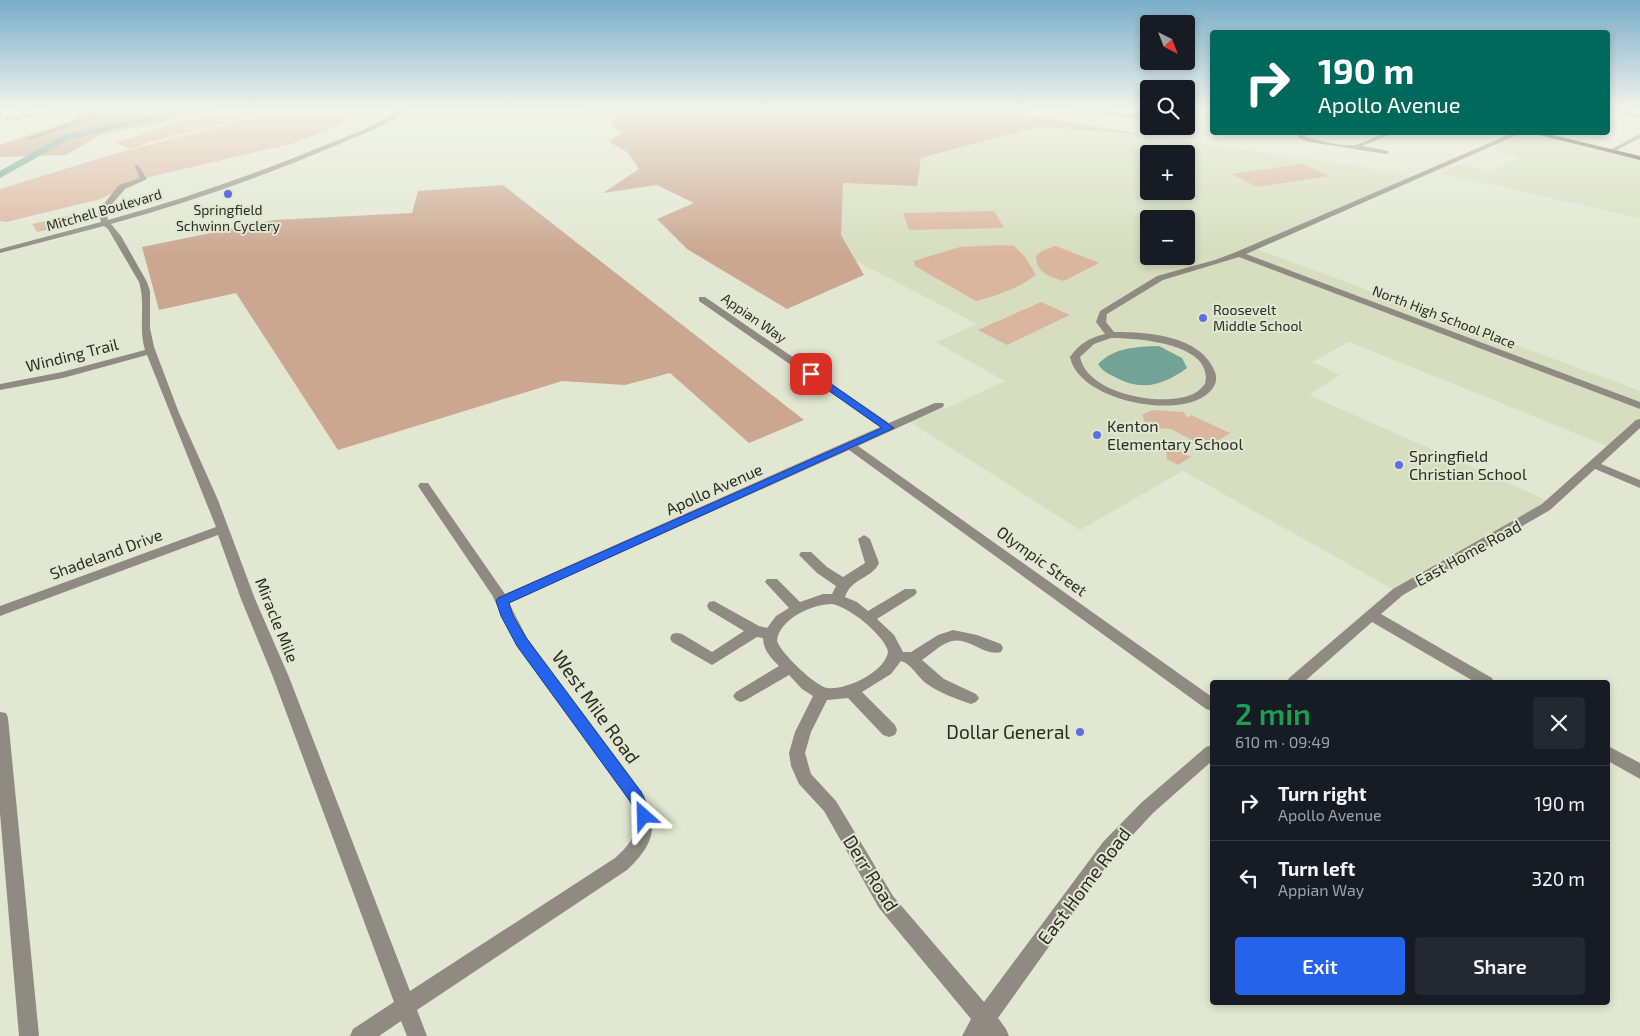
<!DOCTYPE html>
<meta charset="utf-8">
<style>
:root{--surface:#171b24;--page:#242831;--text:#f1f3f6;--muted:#9ea1a6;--line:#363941;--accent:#2563eb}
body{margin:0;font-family:"Exo 2",sans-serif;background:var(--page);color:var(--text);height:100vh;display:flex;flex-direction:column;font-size:19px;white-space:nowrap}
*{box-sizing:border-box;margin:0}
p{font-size:16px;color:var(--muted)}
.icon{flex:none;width:28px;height:28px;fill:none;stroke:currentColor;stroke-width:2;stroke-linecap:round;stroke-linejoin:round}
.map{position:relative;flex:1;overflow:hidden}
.drawer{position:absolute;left:1210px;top:680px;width:400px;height:325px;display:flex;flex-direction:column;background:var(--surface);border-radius:5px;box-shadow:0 2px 8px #0003}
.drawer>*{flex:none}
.hud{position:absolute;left:1210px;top:30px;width:400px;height:105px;border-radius:5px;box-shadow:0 2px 8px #0003;background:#00695c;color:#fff;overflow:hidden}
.needle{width:32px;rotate:138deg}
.controls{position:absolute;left:1140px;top:15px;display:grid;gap:10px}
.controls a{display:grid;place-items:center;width:55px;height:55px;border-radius:5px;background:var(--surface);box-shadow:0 2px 8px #0003;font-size:25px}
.pin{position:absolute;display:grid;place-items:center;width:42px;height:42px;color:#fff;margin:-21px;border-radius:10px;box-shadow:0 2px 8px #0006}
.me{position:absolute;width:55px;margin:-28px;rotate:335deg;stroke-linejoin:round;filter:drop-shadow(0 0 4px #0008)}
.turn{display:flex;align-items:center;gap:18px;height:105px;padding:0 25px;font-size:22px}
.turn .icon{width:65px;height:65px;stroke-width:2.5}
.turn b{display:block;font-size:35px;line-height:42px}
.round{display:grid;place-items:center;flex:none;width:52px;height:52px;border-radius:5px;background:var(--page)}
.headline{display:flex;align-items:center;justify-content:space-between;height:85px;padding:0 25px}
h1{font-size:30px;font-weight:600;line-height:38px;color:#1e9e55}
.primary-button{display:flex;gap:10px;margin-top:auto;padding:10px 25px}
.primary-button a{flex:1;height:58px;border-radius:5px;background:var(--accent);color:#fff;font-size:20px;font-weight:600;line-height:58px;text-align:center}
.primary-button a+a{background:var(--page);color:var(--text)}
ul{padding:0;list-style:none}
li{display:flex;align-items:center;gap:15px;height:75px;padding:0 25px;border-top:1px solid var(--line)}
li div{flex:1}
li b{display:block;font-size:19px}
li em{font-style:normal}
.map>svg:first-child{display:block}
.built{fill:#d7ddbf;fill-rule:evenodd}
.green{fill:#dbb69f}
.forest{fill:#cba790}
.water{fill:#73a297}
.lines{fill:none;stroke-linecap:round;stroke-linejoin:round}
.river{fill:#73a297;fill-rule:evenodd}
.minor{fill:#8f8b82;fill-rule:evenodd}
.major{fill:#4a4335;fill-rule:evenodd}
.rail-casing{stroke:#818375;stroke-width:3}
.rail{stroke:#e2e7d1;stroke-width:2;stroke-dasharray:5;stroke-linecap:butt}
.route{fill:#2563eb;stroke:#184099}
.poi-dot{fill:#5c6fe6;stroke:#e2e7d1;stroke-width:2}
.labels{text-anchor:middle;stroke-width:4;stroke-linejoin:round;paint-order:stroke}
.far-street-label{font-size:14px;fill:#2b2c24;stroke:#e2e7d1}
.far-poi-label{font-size:14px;fill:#2b2c24;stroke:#e2e7d1}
.street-label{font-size:16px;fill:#2b2c24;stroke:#e2e7d1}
.poi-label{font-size:16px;fill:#2b2c24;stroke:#e2e7d1;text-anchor:start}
.near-street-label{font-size:19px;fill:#2b2c24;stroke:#e2e7d1}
.near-poi-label{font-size:19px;fill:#2b2c24;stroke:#e2e7d1;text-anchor:end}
</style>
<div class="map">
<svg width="1640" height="1036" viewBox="0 0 1640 1036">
<rect width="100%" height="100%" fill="#e2e7d1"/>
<g class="built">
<path d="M1038,127L1140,134L1374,169L1414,177L1254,248L1640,391V422L1612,448L1349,342L1312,362L1340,375L1309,395L1551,502L1398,592L1183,471L1080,530L907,420L939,405L945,409L1005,381L936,342L977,324L749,205ZM1149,154H1186V191H1149ZM1149,219H1186V256H1149Z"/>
<polygon points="1525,133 1640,160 1640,218 1440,173 1461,164 1489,172 1521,157 1491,149"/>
</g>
<g class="green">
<polygon points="228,108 283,108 153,141 131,149 116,143 212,111"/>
<polygon points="290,108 347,108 347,114 350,115 335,127 294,143 137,180 101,199 6,222 0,221 0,189 114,154"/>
<polygon points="1302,164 1329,176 1257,187 1231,174"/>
<polygon points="994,211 1004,228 909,230 903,213"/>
<polygon points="72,215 77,223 37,232 32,224"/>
<path d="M1002,245L1014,246L1025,257L1036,275C1016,289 1000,295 976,301L915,266L914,261L960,247Z"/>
<path d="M1055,246H1056L1099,263L1064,281C1050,277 1036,273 1036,256L1042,251Z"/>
<polygon points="1041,302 1070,315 1007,345 978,330"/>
<polygon points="1153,410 1184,412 1187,418 1191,415 1230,433 1207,448 1171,429 1147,427 1142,415"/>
<polygon points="1174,448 1191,457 1178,465 1167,459 1166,452"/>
</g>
<g class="forest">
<polygon points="74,108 228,108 100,135 66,155 0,157 0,145 74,120"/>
<polygon points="546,108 1046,108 1027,113 1016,113 1140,134 1038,127 921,158 917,186 843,183 841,235 864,275 787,309 687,249 657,219 694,203 657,185 603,193 639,169 627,152 609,142 622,132 611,126 617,114"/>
<polygon points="503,185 804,420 749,443 670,373 625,385 562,381 338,450 236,293 159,310 142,247 274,220 412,213 418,191"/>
</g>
<path class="water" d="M1159,346L1182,358L1187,368C1165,384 1143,392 1117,378C1109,374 1103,372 1098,364C1115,347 1136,347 1159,346Z"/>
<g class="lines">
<polygon class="river" points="185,108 198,108 68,140 0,178 0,171 62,136"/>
<g class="minor">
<polygon points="20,108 26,108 27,116 23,116"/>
<path d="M402,108H408C389,126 361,134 337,145C264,176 188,203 111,224L121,236L147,282L150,291V328L154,347L179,413L218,500L255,599L289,677L410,991L615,858C634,841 642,828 630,802L517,646L492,595L418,486L420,483H428L505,594L880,427L699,301V297H705L889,423L935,403H943L944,405L943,407L858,446L1212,697V711L1206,709L849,450L509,603L527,638L642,792C659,825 655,844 627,870L417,1010L427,1036H407L401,1021L379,1036H350L353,1029L394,1002L273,677L241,599L218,535L0,616V606L216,527L147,355L63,378L0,390V384L62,372L145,350C138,327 146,304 139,282L108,229L104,226L0,253V249L101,222L98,211L119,185L140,178L134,165H138L147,179L125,189L106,211L108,220C180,200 251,176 320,147C348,136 377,126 402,108Z"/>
<polygon points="1076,108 1149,116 1149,120 1074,111"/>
<polygon points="1610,108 1640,114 1640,118 1608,111"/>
<polygon points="102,111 107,112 99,117 29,140 24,139"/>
<path d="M1303,132H1311L1305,137C1316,140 1344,147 1355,145C1369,142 1380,132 1396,132L1362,146L1388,151V153L1386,154L1310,142L1298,138V136Z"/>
<path d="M1515,132H1524L1246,254L1640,402V409L1239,257L1163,280L1107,314L1106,322L1114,332C1147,332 1201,335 1215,372C1219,383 1212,391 1203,397C1170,418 1078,399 1070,357C1079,344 1089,338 1105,334L1096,322L1100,311L1157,276L1215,260L1236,252ZM1111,338C1136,338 1215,343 1205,384C1202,387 1198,392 1193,394C1163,408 1087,394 1080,357L1094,344Z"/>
<polygon points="1640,134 1640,138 1613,152 1608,151"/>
<polygon points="1640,419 1640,428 1601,464 1640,480 1640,488 1595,469 1550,510 1403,595 1381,614 1492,678 1494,682 1475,682 1372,622 1304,682 1287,682 1289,678 1393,589 1542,504 1636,420"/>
<path d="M864,535L870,539L879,563C873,578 851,578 845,597L857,602L868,611L905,589H915L917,592L915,595L877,619L894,635L903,652H911L938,635L953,630L977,635L1001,644L1003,648L1001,652C985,657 970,637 952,641C942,643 931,654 922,660L944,679L976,694L979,698L976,702L971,704C956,699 940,693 927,684C916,676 913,665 901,661L891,674L862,692L895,725L897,730L895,735L889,737L883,735L848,698L827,700L811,732L805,753L811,774L836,801L893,896L984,1002L1103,842L1141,803L1206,747L1212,745V761L1153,813L1115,854L998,1018L1006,1029L1009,1036H962L971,1019L879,908L824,811L799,784L791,766L789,753L795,732L813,696L802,689L789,675L746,700L741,702L736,700L733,696L736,692L779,666C771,658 763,650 763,638L757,637L712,665L672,642L670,638L672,634L677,633L682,634L712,652L744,631L709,610L707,606L709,602L714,601L759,626L767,628L776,616L789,608L765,582L767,579H777L800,602L823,594H832L836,586L817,573L799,555L801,552H811L827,567L843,577L865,563L858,539ZM832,604C849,607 883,634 888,651C887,671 845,691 827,688C815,686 780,652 777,641C779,619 812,604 832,604Z"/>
<polygon points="0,712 6,713 8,718 39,1036 19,1036 0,813"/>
<polygon points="1608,746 1640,763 1640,779 1608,761"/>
</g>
<polygon class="major" points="1527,132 1540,132 1640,156 1640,160"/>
<g class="rail-casing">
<polyline id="rail" points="0,120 86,108"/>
</g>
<use href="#rail" class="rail"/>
</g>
<linearGradient id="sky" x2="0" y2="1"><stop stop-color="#79adc8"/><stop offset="0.43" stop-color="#f2f4ea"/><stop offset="1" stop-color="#f2f4ea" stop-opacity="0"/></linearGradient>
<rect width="1640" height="253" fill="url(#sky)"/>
<polygon class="route" points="808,372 814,372 894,428 509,603 513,616 527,639 641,792 652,816 650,821 644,823 638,821 630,801 517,646 501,616 496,601 498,598 882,428 808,376"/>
<g class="poi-dot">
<circle cx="228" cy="194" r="5"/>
<circle cx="1203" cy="318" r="5"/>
<circle cx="1097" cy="435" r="5"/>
<circle cx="1399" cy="465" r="5"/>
<circle cx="1080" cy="732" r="5"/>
</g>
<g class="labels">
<g class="far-street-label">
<text transform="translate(104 210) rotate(-16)" y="5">Mitchell Boulevard</text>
<text transform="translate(1444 317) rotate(21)" y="5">North High School Place</text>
<text transform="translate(754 318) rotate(35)" y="5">Appian Way</text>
</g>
<g class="far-poi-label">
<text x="228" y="215">Springfield<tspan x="228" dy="16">Schwinn Cyclery</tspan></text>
<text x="1213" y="315" text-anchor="start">Roosevelt<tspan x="1213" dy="16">Middle School</tspan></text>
</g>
<g class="street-label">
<text transform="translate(72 355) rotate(-14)" y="6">Winding Trail</text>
<text transform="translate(714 489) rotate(-24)" y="6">Apollo Avenue</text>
<text transform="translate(1468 553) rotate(-29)" y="6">East Home Road</text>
<text transform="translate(106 554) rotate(-20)" y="6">Shadeland Drive</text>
<text transform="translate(1042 561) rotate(36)" y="6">Olympic Street</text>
<text transform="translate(277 620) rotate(68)" y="6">Miracle Mile</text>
</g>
<g class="poi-label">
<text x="1107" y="432">Kenton<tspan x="1107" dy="18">Elementary School</tspan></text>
<text x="1409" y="462">Springfield<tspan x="1409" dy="18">Christian School</tspan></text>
</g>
<g class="near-street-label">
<text transform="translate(596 707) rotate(54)" y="7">West Mile Road</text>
<text transform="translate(871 873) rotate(58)" y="7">Derr Road</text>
<text transform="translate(1084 886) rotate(-53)" y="7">East Home Road</text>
</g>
<g class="near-poi-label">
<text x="1070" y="739">Dollar General</text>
</g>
</g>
</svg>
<div class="controls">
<a><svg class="needle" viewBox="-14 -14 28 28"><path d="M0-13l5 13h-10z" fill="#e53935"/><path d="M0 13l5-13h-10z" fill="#9ea1a6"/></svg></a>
<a><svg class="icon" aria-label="search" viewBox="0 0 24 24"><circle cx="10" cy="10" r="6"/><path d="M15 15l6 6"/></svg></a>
<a>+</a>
<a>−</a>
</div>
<div class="pin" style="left:811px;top:374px;background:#d93025"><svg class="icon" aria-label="arrive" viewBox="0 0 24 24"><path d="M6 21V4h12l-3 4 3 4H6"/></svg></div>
<svg class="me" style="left:644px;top:816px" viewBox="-20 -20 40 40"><path d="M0-17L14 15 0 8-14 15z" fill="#2563eb" stroke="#fff" stroke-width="4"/></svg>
<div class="hud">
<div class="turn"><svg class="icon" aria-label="right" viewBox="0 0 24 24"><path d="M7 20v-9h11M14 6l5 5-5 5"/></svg><div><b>190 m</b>Apollo Avenue</div></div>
</div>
<section class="drawer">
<div class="headline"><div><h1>2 min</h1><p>610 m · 09:49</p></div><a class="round"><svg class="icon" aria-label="close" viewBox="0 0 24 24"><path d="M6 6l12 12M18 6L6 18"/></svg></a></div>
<ul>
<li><svg class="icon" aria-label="right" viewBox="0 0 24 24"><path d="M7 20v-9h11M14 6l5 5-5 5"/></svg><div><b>Turn right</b><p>Apollo Avenue</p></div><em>190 m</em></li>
<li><svg class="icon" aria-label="left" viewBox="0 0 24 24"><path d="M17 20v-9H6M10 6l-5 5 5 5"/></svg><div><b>Turn left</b><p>Appian Way</p></div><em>320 m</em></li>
</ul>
<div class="primary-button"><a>Exit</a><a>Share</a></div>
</section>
</div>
